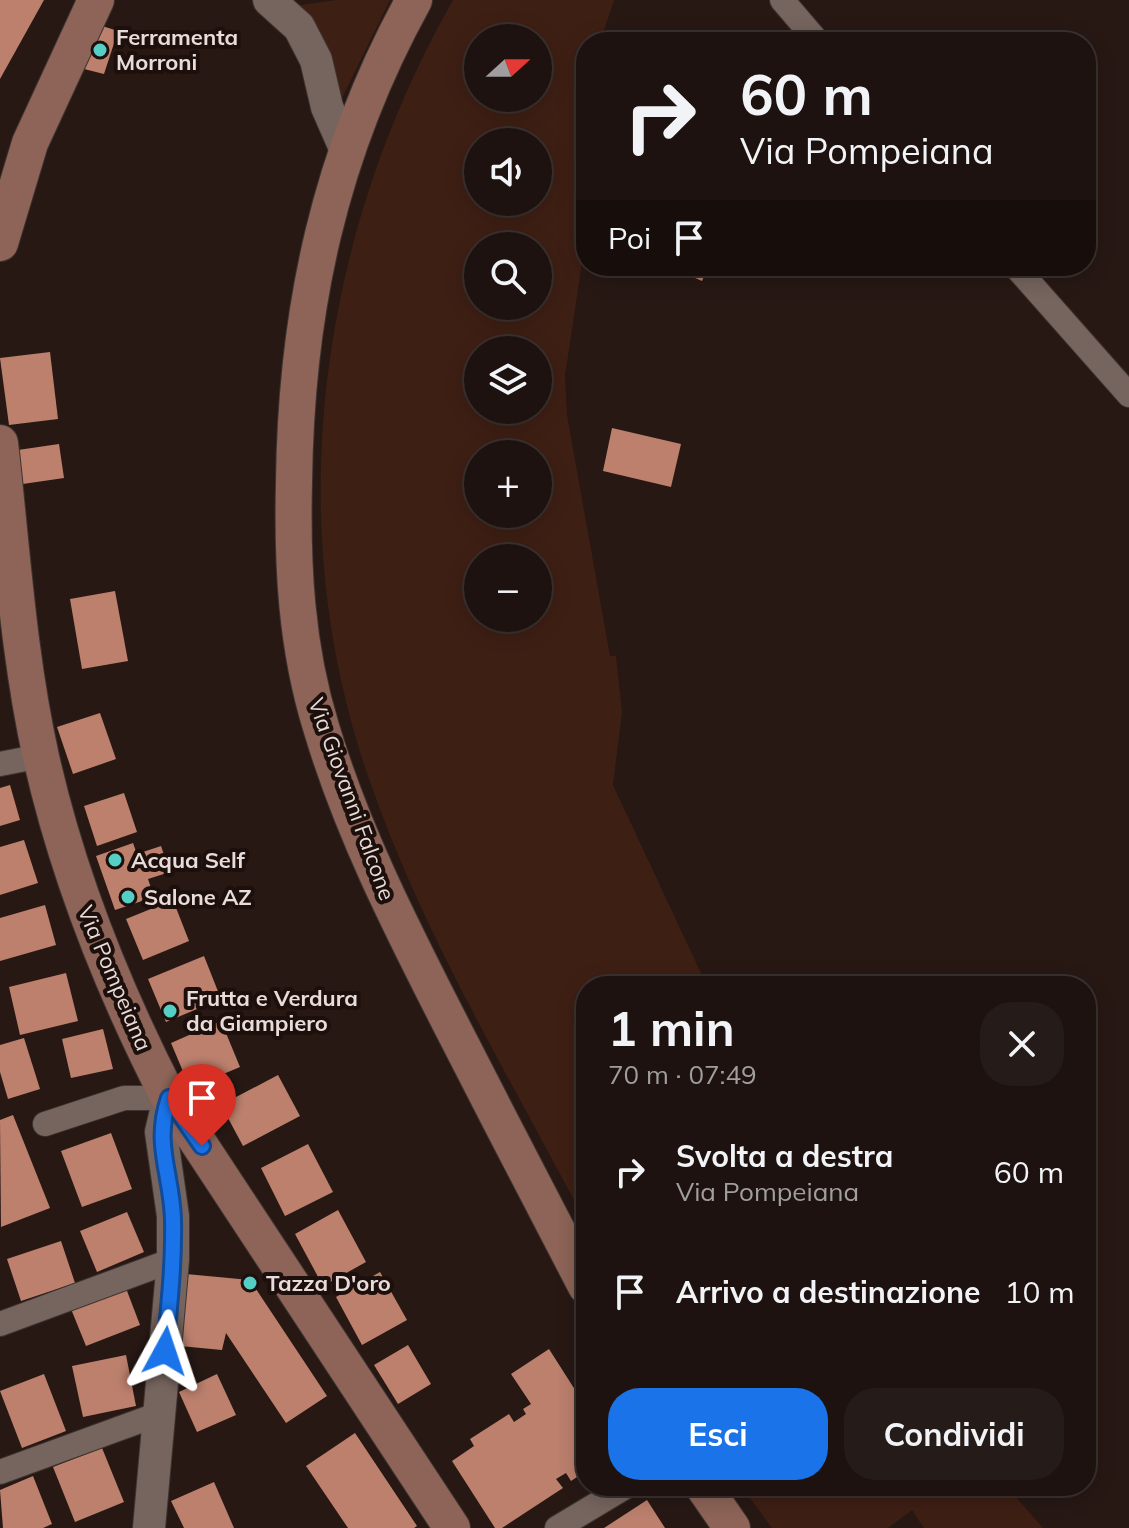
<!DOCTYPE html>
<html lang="it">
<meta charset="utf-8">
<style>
:root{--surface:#1d120f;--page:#251b18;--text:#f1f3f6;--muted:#a09e9e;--line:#3b322f;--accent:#1a73e8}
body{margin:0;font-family:Mulish,sans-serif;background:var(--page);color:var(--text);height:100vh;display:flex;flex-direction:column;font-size:30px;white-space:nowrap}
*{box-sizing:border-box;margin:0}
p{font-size:26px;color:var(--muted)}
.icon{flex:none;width:44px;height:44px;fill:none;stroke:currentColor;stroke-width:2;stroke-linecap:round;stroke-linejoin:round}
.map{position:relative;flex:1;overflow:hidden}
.side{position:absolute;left:576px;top:976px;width:520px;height:520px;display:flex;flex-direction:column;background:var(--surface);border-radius:32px;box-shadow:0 4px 20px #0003,0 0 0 2px var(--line)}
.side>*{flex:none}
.guide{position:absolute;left:576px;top:32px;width:520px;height:244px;border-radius:32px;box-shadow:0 4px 20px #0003,0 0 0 2px var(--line);background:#1d120f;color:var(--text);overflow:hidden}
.needle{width:52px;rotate:69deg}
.controls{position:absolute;left:464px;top:24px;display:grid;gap:16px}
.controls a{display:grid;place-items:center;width:88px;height:88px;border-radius:50%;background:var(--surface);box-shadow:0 4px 20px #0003,0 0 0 2px var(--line);font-size:40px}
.pin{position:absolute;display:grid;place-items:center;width:68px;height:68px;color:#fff;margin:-82px -34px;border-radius:50% 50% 50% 0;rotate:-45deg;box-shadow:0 0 8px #0007}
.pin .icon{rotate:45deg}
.me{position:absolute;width:88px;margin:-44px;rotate:5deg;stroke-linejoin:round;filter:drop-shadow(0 0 6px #0008)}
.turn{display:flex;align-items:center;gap:28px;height:168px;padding:0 32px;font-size:36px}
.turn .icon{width:104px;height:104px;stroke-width:2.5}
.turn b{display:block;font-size:56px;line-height:68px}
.then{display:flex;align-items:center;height:76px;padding:0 32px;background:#0003;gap:16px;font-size:30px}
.round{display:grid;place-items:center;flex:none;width:84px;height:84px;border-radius:32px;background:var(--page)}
.summary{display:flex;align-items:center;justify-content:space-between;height:136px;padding:0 32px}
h1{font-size:48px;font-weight:700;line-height:60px}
.button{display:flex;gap:16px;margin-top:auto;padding:16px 32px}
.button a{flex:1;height:92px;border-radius:32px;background:var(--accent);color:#fff;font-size:32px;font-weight:700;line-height:92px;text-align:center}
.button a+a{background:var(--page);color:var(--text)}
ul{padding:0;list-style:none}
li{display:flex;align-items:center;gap:24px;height:120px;padding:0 32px}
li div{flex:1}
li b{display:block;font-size:30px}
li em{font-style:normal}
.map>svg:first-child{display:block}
.green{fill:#3e1f14;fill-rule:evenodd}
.building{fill:#bc806d}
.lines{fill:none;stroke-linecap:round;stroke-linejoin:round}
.minor-casing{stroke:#3f3431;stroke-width:26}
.tertiary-casing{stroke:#3f3431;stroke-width:34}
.secondary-casing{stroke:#3f3431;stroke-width:38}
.minor{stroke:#76645e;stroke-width:24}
.tertiary{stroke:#76645e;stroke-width:32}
.secondary{stroke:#8d6457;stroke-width:36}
.route-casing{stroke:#114b97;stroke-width:20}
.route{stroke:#1a73e8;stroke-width:14}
.poi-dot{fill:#55cec5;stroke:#1d0f0b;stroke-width:3}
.labels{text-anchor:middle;stroke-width:8;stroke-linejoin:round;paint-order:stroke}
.poi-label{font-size:22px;font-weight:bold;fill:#e7dcd9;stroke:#1d0f0b;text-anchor:start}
.street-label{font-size:22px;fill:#e7dcd9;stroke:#1d0f0b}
</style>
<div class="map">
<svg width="1129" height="1528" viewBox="0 0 1129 1528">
<rect width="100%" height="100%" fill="#271814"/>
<g class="green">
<polygon points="336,0 390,0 341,100 294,6"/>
<path d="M453,0H614L600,42H586V236L565,376L567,415L610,656H616L622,712L613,785L707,986H586V1223C510,1077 421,932 368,776C279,518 320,234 453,0ZM478,38H538V98H478ZM478,142H538V202H478ZM478,246H538V306H478ZM478,350H538V410H478ZM538,454V514H478V454ZM538,558V618H478V558Z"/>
<polygon points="741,1486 1006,1486 1043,1528 924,1528 912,1510 888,1528 772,1528"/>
</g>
<g class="building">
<polygon points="0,0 44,0 0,79"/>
<polygon points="99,25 118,31 104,74 80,68"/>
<polygon points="676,266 709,266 702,281 675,269"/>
<polygon points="50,352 58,419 9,425 0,358"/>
<polygon points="612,428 681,444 671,487 603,471"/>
<polygon points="59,444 64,478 16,485 11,451"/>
<polygon points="115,591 128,661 82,669 70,599"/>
<polygon points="100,713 116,759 73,774 57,727"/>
<polygon points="10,785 20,820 0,826 0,788"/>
<polygon points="124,793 137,832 97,846 84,806"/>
<polygon points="24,840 38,883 0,895 0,847"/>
<polygon points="133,843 137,854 161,846 170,872 148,879 154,897 115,910 96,856"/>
<polygon points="173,900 189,941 143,960 126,919"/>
<polygon points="45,905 56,945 0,961 0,918"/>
<polygon points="204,956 221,999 166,1022 148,979"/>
<polygon points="66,973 78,1021 20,1035 9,987"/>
<polygon points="221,1021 240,1067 190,1088 171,1043"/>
<polygon points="103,1029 113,1069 71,1078 62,1039"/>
<polygon points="24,1038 40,1089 8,1099 0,1072 0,1045"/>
<polygon points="278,1075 300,1116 243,1146 221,1105"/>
<polygon points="13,1115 50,1208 1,1227 0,1120"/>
<polygon points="111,1133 132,1189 82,1207 61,1151"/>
<polygon points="308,1144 333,1192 285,1216 261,1168"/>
<polygon points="338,1210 366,1262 323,1286 295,1234"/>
<polygon points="127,1212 144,1252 97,1272 80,1231"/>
<polygon points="61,1241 75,1283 21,1301 7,1259"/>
<polygon points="380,1272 407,1320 362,1345 336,1297"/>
<polygon points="186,1274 250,1280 327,1396 286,1423 226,1333 222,1350 180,1346"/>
<polygon points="124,1283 140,1325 86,1346 69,1304"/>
<polygon points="408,1345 431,1384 398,1404 374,1365"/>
<polygon points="549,1349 586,1407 586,1471 571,1481 566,1473 556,1479 563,1488 502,1528 495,1528 452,1461 474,1446 470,1439 509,1414 514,1422 526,1414 523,1409 531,1404 511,1374"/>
<polygon points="126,1355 136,1406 83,1417 72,1366"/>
<polygon points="44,1374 66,1431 22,1448 0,1391"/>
<polygon points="217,1374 236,1415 197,1432 179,1392"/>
<polygon points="355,1433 417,1526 414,1528 348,1528 306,1466"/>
<polygon points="102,1448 124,1502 75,1522 53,1467"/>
<polygon points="33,1476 52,1524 43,1528 3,1528 0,1490"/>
<polygon points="214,1482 234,1528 184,1528 171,1501"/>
<polygon points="647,1500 665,1528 604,1528"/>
</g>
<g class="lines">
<g class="minor-casing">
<g id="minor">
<polyline points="782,0 818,42"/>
<polyline points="1015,266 1129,395"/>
<polyline points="0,764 41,756"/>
<polyline points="45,1124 124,1098 169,1098"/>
<polyline points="0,1324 173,1260"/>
<polyline points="0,1472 159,1414"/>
<polyline points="557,1528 627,1486"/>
</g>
</g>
<g class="tertiary-casing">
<g id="tertiary">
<polyline points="269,0 299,27 316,60 327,107 345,148"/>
<polyline points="149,1528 173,1260 173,1216 161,1132 169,1098"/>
</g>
</g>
<g class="secondary-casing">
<g id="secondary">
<path d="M414,0C330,152 296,310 294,482C292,565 296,646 321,727C351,828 399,923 447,1017C493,1107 539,1196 586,1286"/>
<polyline points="0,243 30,143 96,0"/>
<path d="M0,443C12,547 18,654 41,757C68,877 113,989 169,1098L452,1528"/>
<polyline points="703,1486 732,1528"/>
</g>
</g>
<use href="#minor" class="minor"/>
<use href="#tertiary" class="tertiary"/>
<use href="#secondary" class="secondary"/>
</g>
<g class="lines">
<g class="route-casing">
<path id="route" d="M165,1351C169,1307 174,1264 173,1220C172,1174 153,1145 169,1098L202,1146"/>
</g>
<use href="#route" class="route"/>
</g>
<g class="poi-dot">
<circle cx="100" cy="50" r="8"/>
<circle cx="115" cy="860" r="8"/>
<circle cx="128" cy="897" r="8"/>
<circle cx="170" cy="1011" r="8"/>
<circle cx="250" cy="1283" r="8"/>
</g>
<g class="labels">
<g class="poi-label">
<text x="116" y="45">Ferramenta<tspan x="116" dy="25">Morroni</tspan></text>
<text x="131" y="868">Acqua Self</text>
<text x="144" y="905">Salone AZ</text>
<text x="186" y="1006">Frutta e Verdura<tspan x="186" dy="25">da Giampiero</tspan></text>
<text x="266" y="1291">Tazza D'oro</text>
</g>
<g class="street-label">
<text transform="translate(352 799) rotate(70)" y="8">Via Giovanni Falcone</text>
<text transform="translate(115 978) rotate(67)" y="8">Via Pompeiana</text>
</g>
</g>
</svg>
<div class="controls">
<a><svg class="needle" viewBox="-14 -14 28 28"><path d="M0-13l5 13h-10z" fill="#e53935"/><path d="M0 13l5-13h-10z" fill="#a09e9e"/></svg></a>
<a><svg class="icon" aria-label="sound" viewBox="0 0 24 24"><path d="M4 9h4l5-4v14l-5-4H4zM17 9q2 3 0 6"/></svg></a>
<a><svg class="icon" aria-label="search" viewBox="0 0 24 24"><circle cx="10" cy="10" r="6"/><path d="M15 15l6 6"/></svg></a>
<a><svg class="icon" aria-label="layers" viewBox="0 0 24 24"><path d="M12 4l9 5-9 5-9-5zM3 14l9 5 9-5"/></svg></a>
<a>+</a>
<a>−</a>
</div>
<div class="pin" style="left:202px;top:1146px;background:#d93025"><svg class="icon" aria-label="arrive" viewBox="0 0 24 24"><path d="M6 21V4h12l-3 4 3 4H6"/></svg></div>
<svg class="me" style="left:165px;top:1351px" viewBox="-20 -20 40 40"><path d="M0-17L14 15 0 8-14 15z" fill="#1a73e8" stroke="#fff" stroke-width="4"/></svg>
<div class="guide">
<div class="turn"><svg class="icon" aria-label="right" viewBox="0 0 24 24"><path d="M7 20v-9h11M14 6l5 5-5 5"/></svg><div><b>60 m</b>Via Pompeiana</div></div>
<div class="then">Poi<svg class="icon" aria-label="arrive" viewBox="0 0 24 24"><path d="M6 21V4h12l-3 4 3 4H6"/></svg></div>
</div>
<section class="side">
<div class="summary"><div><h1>1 min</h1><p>70 m · 07:49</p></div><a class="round"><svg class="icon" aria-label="close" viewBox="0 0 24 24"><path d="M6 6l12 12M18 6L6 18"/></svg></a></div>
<ul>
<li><svg class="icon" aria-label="right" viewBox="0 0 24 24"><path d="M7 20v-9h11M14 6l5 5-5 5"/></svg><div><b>Svolta a destra</b><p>Via Pompeiana</p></div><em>60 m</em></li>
<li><svg class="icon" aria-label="arrive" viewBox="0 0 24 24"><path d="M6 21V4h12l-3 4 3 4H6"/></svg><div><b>Arrivo a destinazione</b></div><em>10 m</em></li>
</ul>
<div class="button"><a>Esci</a><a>Condividi</a></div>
</section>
</div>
